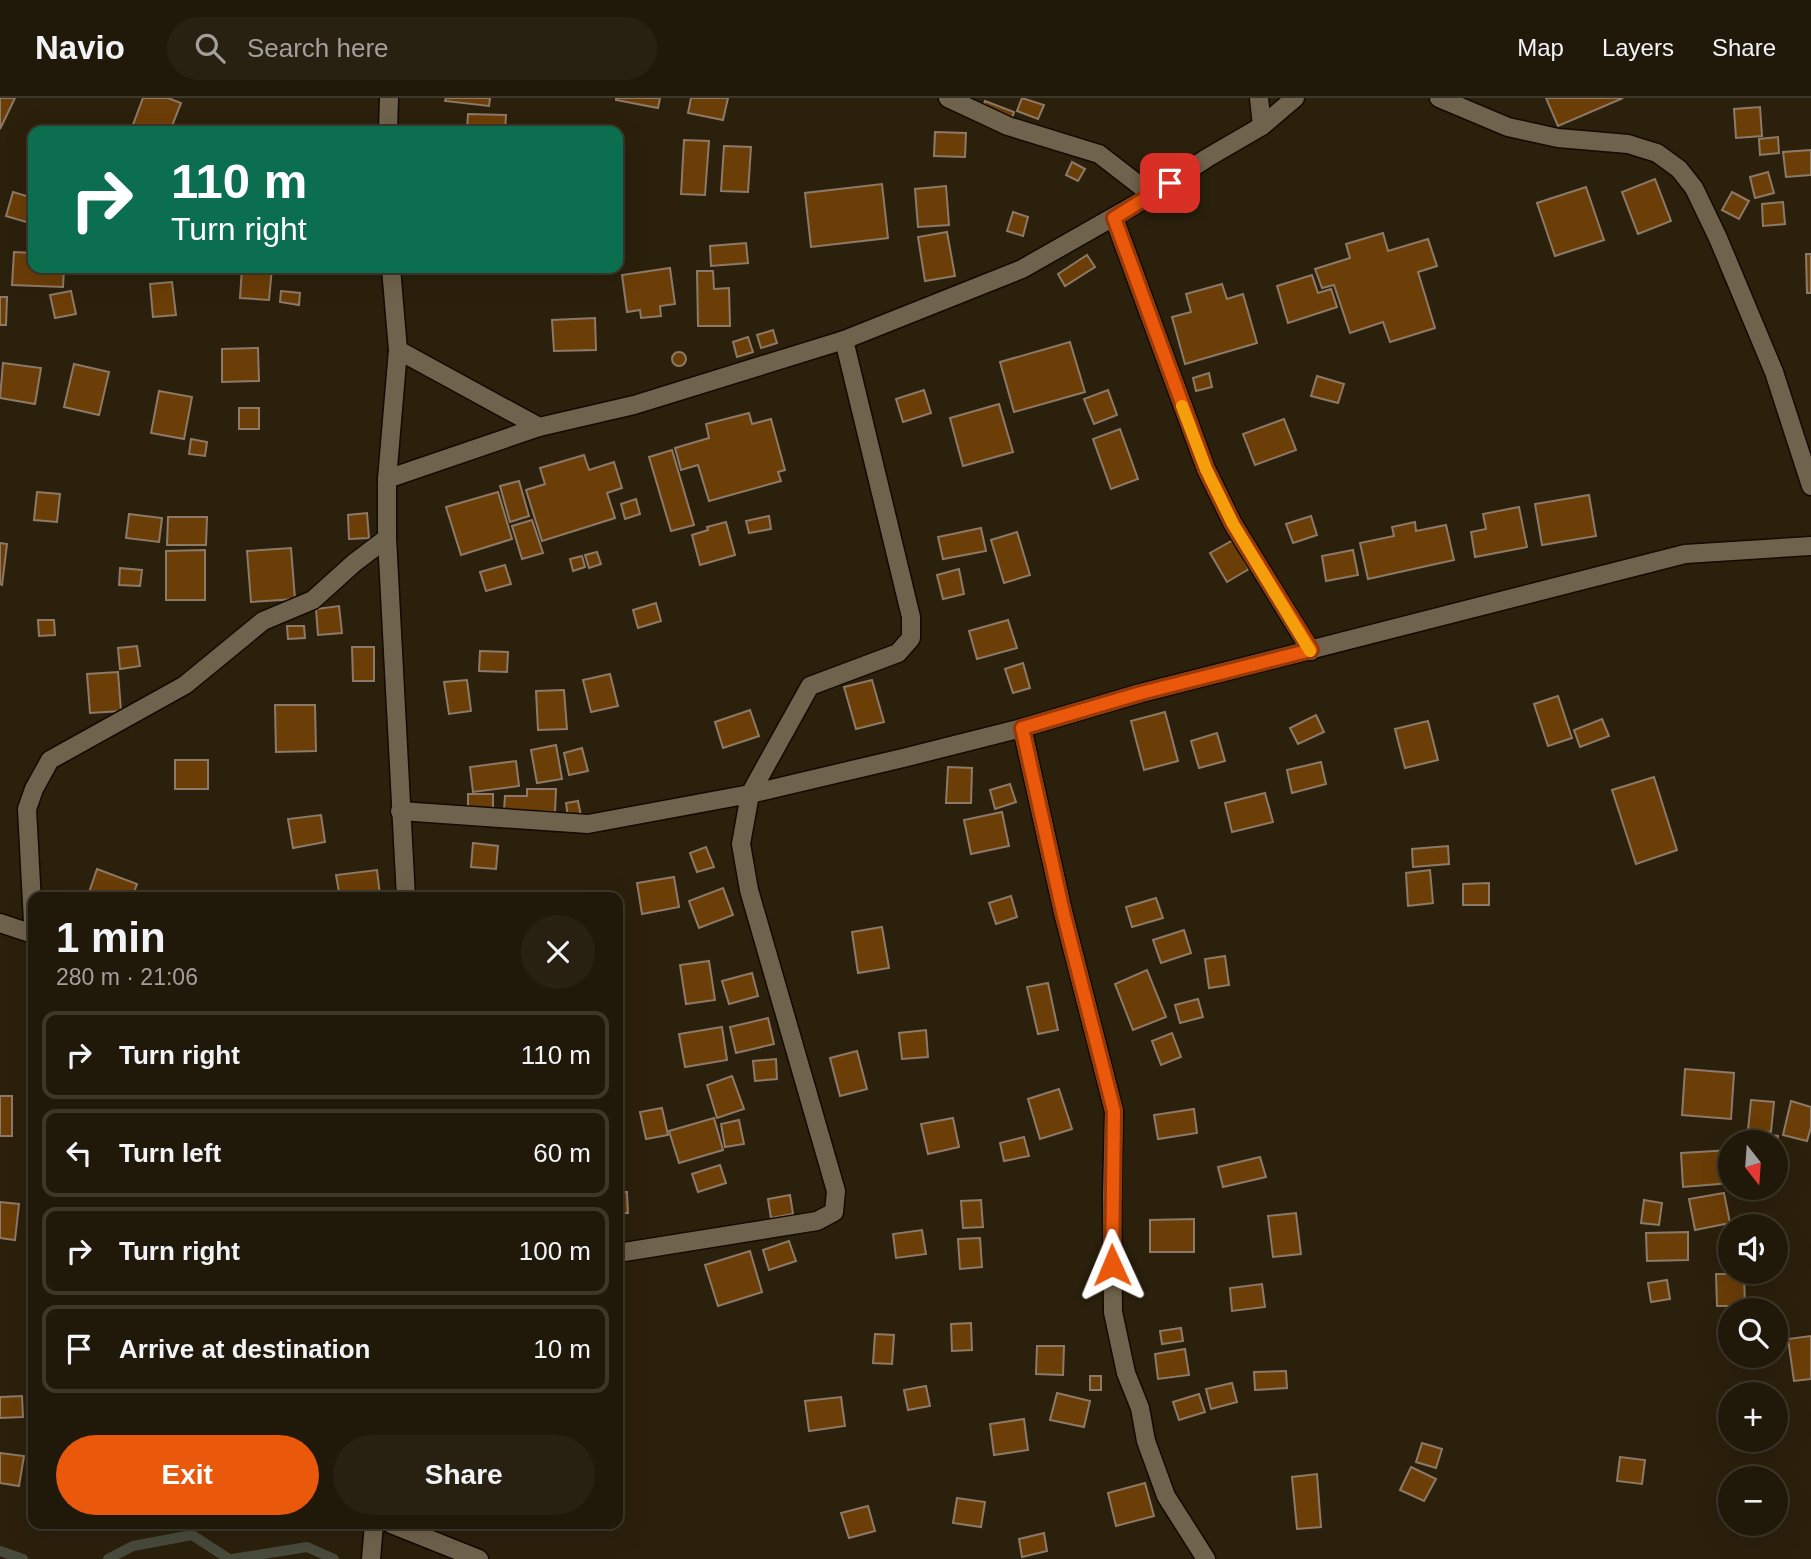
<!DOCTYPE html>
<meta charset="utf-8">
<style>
:root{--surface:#201809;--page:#282112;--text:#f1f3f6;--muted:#a2a09c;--line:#3d372a;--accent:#ea580c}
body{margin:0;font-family:Arial,sans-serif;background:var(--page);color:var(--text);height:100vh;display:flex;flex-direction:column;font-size:26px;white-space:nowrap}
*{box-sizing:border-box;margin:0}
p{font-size:23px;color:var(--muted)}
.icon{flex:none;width:38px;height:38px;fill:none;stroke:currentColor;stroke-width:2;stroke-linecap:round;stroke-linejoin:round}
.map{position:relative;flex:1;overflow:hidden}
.panel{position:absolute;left:28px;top:794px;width:595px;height:637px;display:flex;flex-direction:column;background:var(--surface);border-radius:14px;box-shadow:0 7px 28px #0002,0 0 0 2px var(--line)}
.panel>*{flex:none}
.hud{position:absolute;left:28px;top:28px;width:595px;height:147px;border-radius:14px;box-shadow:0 7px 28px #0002,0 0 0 2px var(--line);background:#0b6e4f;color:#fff;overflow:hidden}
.needle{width:46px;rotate:163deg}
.tools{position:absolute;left:1718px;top:1032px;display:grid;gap:14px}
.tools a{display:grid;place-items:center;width:70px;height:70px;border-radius:50%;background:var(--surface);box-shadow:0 7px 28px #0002,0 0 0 2px var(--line);font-size:35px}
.pin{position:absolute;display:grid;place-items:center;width:60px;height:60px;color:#fff;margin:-30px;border-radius:14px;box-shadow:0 4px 10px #0006}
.me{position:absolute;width:77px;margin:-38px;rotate:359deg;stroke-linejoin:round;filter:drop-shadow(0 0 5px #0008)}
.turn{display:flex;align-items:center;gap:24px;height:147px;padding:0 28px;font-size:32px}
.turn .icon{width:91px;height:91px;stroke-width:2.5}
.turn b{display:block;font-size:49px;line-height:60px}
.round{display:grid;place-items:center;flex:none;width:74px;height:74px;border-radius:37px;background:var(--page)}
.head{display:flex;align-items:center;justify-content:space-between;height:119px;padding:0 28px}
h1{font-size:42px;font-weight:700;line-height:52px}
.button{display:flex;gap:14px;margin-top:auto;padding:14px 28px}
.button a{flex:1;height:80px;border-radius:42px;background:var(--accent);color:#fff;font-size:28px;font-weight:700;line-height:80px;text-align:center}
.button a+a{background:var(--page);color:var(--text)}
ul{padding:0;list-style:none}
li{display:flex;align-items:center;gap:21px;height:88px;margin:0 14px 10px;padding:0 14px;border:4px solid var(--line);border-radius:14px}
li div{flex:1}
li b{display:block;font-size:26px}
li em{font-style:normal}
header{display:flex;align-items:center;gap:42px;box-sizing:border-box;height:98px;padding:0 35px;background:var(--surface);border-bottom:2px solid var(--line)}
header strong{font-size:33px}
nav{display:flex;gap:38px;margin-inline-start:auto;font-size:24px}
.search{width:490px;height:63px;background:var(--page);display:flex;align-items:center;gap:18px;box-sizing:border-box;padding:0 24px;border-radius:38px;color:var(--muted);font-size:26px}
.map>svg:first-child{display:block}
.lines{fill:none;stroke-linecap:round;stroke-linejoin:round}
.stream{stroke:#484a3b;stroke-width:10}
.building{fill:#6b3d07;stroke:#8d7967;stroke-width:2}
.street-casing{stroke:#130a00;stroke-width:21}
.street{stroke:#70634d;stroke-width:18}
.route-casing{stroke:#983908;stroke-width:18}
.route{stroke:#ea580c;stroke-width:12}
.slow{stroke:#f59e0b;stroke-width:12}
</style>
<header>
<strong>Navio</strong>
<div class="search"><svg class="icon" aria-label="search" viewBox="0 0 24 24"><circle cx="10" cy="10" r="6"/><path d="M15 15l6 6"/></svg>Search here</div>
<nav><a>Map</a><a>Layers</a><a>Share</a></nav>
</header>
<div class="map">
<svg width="1811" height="1461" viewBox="0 0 1811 1461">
<rect width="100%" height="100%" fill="#2b200c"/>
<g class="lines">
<g class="stream">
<polyline points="0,1453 23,1461"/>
<polyline points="108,1461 133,1448 192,1437 229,1461"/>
<polyline points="232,1461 307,1449 334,1461"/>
</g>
</g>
<g class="building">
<polygon points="0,0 15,0 0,31"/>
<polygon points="143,0 168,0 181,5 170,33 131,32"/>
<polygon points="446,0 490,0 489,8 445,3"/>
<polygon points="616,0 660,0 658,10 616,2"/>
<polygon points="691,0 728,0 723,22 688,15"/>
<polygon points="1022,0 1044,7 1038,21 1017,13"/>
<polygon points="1546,0 1623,0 1558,28"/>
<polygon points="985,3 1014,14 1012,20 983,9"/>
<polygon points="1760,9 1762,38 1736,40 1734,11"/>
<polygon points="468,16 506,17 505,33 467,33"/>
<polygon points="935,34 966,35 965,59 934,58"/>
<polygon points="1778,39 1779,55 1760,57 1759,41"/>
<polygon points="684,42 709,43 705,97 681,96"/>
<polygon points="724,48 751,49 748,94 721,93"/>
<polygon points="1811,52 1811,77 1786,79 1783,54"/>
<polygon points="1072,64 1085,71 1078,83 1066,77"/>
<polygon points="1768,74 1774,95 1755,100 1750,79"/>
<polygon points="1655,81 1671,123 1638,136 1622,94"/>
<polygon points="882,86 888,140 811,149 805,95"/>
<polygon points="946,88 949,127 918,129 915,91"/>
<polygon points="1586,89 1604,142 1555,158 1537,105"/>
<polygon points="13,94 33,100 33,126 6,118"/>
<polygon points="1732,94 1749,103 1739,121 1722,112"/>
<polygon points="1783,104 1785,126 1763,128 1762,106"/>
<polygon points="1013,114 1028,119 1023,138 1007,133"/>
<polygon points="947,134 955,178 925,183 918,139"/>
<polygon points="1383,135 1388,153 1428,141 1437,168 1418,174 1435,230 1390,244 1383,224 1350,235 1334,187 1322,190 1315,171 1350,160 1346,146"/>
<polygon points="746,145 748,165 711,168 710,148"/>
<polygon points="14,154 33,155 33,170 64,170 63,189 12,187"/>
<polygon points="1806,156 1811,156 1811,195 1807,195"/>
<polygon points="1087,157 1095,169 1065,188 1058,176"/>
<polygon points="242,170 272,170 269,202 240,200"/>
<polygon points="670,170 675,206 660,208 661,218 641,220 640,212 627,214 622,177"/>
<polygon points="697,173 713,173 714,191 729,190 730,228 698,228"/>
<polygon points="1312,177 1318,195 1331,191 1337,209 1288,225 1277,188"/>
<polygon points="172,184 176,217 153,219 150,186"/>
<polygon points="1222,186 1227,201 1243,196 1257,245 1185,266 1172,219 1191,214 1186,196"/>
<polygon points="71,193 76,216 55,220 50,197"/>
<polygon points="281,193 300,195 299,207 280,204"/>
<polygon points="0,199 7,199 6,227 0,227"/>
<polygon points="595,220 596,252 554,253 552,222"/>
<polygon points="773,232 777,245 761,250 757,237"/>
<polygon points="748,239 753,254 737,259 733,244"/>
<polygon points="1070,244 1085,294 1014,314 1000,264"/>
<polygon points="258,250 259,283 222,284 222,251"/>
<circle cx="679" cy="261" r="7"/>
<polygon points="3,265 41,270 35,306 0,300"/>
<polygon points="74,266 109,274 99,317 64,309"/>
<polygon points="1209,275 1212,289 1196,293 1193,280"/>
<polygon points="1317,278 1344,286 1338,305 1311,298"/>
<polygon points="924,292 931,315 903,324 896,301"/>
<polygon points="1108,292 1117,317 1094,326 1084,301"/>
<polygon points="159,293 192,299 184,341 151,335"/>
<polygon points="999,306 1013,354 963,368 950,320"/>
<rect x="239" y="310" width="20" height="21"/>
<polygon points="749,315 752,326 771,321 785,372 778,374 781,383 709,403 698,367 681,372 675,350 709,340 706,326"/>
<polygon points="1284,321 1296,352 1255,367 1243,336"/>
<polygon points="1120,331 1138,381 1111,391 1093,341"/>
<polygon points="191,341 207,344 205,358 189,356"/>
<polygon points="672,352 694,427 671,433 649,359"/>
<polygon points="584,357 589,372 614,364 622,390 607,395 615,420 542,443 526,392 545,386 540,370"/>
<polygon points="519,383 529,418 510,424 500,388"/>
<polygon points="37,394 60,396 57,424 34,422"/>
<polygon points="498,394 512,441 461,457 446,409"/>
<polygon points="1589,397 1596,438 1542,447 1535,406"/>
<polygon points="636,401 640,416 625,421 621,406"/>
<polygon points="1519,409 1527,449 1475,459 1471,434 1486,431 1483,416"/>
<polygon points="367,415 369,440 349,441 348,417"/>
<polygon points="129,416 162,420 159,444 126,440"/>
<polygon points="769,418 771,431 749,435 746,423"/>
<polygon points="1311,418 1317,437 1293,445 1286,426"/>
<polygon points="168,419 207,419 206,447 167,447"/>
<polygon points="532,422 543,455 522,461 512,428"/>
<polygon points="726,424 735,457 700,467 692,437 708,432 707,429"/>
<polygon points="1415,424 1416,433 1446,427 1454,462 1368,481 1360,445 1394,438 1392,429"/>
<polygon points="981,430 986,453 943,461 938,439"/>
<polygon points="1017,434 1030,477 1004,485 991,442"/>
<polygon points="1233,442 1249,471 1227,484 1210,455"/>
<polygon points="0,445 7,446 2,487 0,486"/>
<polygon points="291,450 295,501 251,504 247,453"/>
<polygon points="205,452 205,502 166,502 166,453"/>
<polygon points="1353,452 1358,477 1326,483 1322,458"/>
<polygon points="597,454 601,466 589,470 585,457"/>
<polygon points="582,458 585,469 573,473 570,461"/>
<polygon points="505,467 511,486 486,493 480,474"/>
<polygon points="120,470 142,472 140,488 119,487"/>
<polygon points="959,471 964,496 943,501 937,477"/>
<polygon points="656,505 661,523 638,530 633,512"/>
<polygon points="339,508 342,535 318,537 316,511"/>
<polygon points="38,522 54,522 55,537 39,538"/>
<polygon points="1008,522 1017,550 977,561 969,533"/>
<polygon points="287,528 304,528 305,540 288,541"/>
<polygon points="137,548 140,568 120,571 118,550"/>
<polygon points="352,549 374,549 374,583 353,583"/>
<polygon points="480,553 508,554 507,574 479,573"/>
<polygon points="1023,565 1030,590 1013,595 1005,571"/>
<polygon points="118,574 121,613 90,615 87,576"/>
<polygon points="610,576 618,608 591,614 583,582"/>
<polygon points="467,582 471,613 449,616 444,584"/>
<polygon points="872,582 884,624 856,631 844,589"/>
<polygon points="564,592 567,631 538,632 536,593"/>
<polygon points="1558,598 1572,640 1548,648 1534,606"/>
<polygon points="275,607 315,607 316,653 276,654"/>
<polygon points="750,612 759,638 723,650 715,624"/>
<polygon points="1165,614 1178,663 1144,672 1131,623"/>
<polygon points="1316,617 1324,634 1298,646 1290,630"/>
<polygon points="1602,621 1609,638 1580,649 1574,632"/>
<polygon points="1428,623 1438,662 1405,670 1395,631"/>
<polygon points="1217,635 1225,663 1199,670 1191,643"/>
<polygon points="556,647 562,681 537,685 531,652"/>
<polygon points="582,650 588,673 569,677 564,655"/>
<rect x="175" y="662" width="33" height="29"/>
<polygon points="516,663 519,688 473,694 470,669"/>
<polygon points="1321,664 1326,686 1292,695 1287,672"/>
<polygon points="948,669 972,670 971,705 946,705"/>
<polygon points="1654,679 1677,752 1636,766 1612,692"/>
<polygon points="1010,686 1016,704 995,711 990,692"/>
<polygon points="527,691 556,691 555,714 504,712 505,698 527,698"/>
<polygon points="1265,695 1273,724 1232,734 1225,705"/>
<polygon points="468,696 493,696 493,716 468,715"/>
<polygon points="578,703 581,718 568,720 566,705"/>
<polygon points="1002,714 1009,748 971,756 964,722"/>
<polygon points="321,717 325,744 293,750 288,721"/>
<polygon points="473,745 498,748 496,771 471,769"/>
<polygon points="1448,748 1449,766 1413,769 1412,751"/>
<polygon points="706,749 714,769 697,774 690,755"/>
<polygon points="97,771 137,786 132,800 87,800"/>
<polygon points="377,772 380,797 340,800 336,777"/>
<polygon points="1430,772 1433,805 1408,808 1406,775"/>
<polygon points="674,779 679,809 642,816 637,785"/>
<polygon points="1489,785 1489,807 1463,807 1463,786"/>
<polygon points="723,790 733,817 699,830 689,803"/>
<polygon points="1011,798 1017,819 996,826 989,805"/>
<polygon points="1156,800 1163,820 1132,829 1126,809"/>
<polygon points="882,829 889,870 858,875 852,834"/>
<polygon points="1184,832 1191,855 1161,865 1153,842"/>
<polygon points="1225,858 1229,887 1209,890 1205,861"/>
<polygon points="709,863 715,902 686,906 680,867"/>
<polygon points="1147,872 1166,919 1133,932 1115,886"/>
<polygon points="752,875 758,898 729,906 722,883"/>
<polygon points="1048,885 1058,932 1038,936 1027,889"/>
<polygon points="1198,901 1203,919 1180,925 1175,907"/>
<polygon points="768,920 774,946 736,955 730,929"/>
<polygon points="722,929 727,962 685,969 679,936"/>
<polygon points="926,932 928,959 902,961 899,935"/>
<polygon points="1172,935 1181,959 1161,967 1152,943"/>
<polygon points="857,953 867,991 840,998 830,960"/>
<polygon points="776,961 777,981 755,983 753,963"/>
<polygon points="1685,971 1734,975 1731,1021 1682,1017"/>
<polygon points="732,978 744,1011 717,1020 707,987"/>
<polygon points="1059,991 1072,1031 1040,1041 1028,1001"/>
<rect x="0" y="998" width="12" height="40"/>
<polygon points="1751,1002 1774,1004 1771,1034 1748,1032"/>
<polygon points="1791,1003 1811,1009 1811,1029 1807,1043 1783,1037"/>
<polygon points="662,1010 668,1037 646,1041 640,1014"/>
<polygon points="1194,1011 1197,1035 1158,1041 1154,1017"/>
<polygon points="714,1020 723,1052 679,1065 669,1033"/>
<polygon points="953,1020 959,1049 928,1056 921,1026"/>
<polygon points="739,1022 744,1046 725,1049 721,1026"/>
<polygon points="1742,1034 1778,1038 1776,1058 1776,1045 1741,1045"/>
<polygon points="1024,1039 1029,1058 1004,1063 1000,1045"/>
<polygon points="1731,1052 1731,1085 1683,1089 1681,1055"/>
<polygon points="1260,1059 1266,1079 1223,1089 1218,1069"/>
<polygon points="720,1067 726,1085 698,1094 692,1076"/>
<polygon points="618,1094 627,1094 628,1115 620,1115 620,1139 618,1139"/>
<polygon points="1724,1095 1730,1125 1695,1132 1689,1101"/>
<polygon points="790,1097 793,1116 771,1120 768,1101"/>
<polygon points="981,1102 983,1129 963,1130 961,1103"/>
<polygon points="1644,1102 1662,1105 1659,1127 1641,1125"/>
<polygon points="0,1104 19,1106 15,1142 0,1140"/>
<polygon points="1296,1115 1301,1156 1273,1159 1268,1118"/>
<polygon points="1194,1121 1194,1154 1150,1154 1150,1122"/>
<polygon points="922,1132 926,1156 896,1160 893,1136"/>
<polygon points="1688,1134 1688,1162 1647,1163 1646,1135"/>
<polygon points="980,1140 982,1169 960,1171 958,1141"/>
<polygon points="789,1143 796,1163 769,1172 763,1152"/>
<polygon points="750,1153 762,1194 718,1208 705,1167"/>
<polygon points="1716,1176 1744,1176 1745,1208 1717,1208"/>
<polygon points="1667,1182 1670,1201 1651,1204 1648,1185"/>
<polygon points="1262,1186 1265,1209 1232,1213 1230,1190"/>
<polygon points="971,1225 972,1252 952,1253 951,1226"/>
<polygon points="1181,1230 1183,1243 1162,1246 1160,1233"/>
<polygon points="875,1236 894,1237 892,1266 873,1265"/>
<polygon points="1811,1238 1811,1281 1794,1283 1788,1241"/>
<polygon points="1037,1248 1064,1248 1063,1277 1036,1276"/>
<polygon points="1185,1251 1189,1277 1158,1281 1155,1256"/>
<polygon points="1286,1273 1287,1290 1255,1292 1254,1274"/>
<rect x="1090" y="1278" width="11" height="14"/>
<polygon points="1232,1285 1237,1304 1211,1311 1206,1291"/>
<polygon points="926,1288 930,1308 908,1312 904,1292"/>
<polygon points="1057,1295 1090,1303 1084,1329 1050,1322"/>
<polygon points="1199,1296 1205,1314 1179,1322 1173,1304"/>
<polygon points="22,1298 23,1319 0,1320 0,1299"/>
<polygon points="841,1299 845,1328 809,1333 805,1303"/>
<polygon points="1024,1321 1028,1352 994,1357 990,1326"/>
<polygon points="1422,1345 1442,1351 1436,1370 1416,1364"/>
<polygon points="0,1355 24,1358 19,1388 0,1385"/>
<polygon points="1620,1359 1645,1362 1642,1386 1617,1383"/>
<polygon points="1411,1369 1436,1381 1424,1403 1400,1392"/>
<polygon points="1317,1376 1321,1429 1297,1431 1292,1379"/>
<polygon points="1145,1385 1154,1418 1116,1428 1108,1395"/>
<polygon points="957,1400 985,1404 981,1429 953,1425"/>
<polygon points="868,1408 875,1433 849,1440 841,1415"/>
<polygon points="1044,1435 1047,1453 1022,1459 1019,1441"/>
</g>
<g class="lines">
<g class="street-casing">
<g id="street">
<polyline points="948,0 1008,28 1099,56 1152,97"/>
<polyline points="1259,0 1262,28"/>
<polyline points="1439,0 1508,29 1558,40 1628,46 1657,55 1679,71 1694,90 1718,140 1774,274 1811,388"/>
<polyline points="388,33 389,0"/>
<polyline points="1114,120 1206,371 1233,426 1311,553"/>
<polyline points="391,170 398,252 387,381 387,440 406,800"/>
<polyline points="398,252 539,329"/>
<polyline points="387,381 539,329 634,307 844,242 1022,171 1152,97 1207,60 1262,28 1295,0"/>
<polyline points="1022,630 1063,814 1114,1013 1112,1097 1113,1214 1126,1275 1140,1310 1146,1343 1166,1398 1206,1461"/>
<polyline points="400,713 588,726 750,696 903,660 1022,630 1141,595 1685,456 1811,448"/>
<polyline points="33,824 27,711 34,691 50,662 185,587 263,523 313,502 354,465 387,440"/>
<polyline points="0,825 33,836"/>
<polyline points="618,1155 817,1123 834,1114 836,1093 749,792 741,746 750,696 810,588 898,555 911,540 911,519 844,242"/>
<polyline points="391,1426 479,1461"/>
<polyline points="371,1461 374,1426"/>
</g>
</g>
<use href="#street" class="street"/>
</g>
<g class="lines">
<g class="route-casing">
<polyline id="route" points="1112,1167 1114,1013 1063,814 1022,630 1141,595 1311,552 1233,426 1206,371 1114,120 1170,85"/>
</g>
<use href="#route" class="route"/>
<polyline class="slow" points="1182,308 1206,371 1233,426 1310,553"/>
</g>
</svg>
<div class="tools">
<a><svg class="needle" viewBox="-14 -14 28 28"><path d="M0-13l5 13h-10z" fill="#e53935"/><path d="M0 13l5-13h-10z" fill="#a2a09c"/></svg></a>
<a><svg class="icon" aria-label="sound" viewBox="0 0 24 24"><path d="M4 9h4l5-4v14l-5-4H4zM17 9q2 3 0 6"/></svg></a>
<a><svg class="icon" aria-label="search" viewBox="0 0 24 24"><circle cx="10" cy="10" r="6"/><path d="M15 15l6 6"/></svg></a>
<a>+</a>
<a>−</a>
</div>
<div class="pin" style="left:1170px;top:85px;background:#d93025"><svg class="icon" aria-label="arrive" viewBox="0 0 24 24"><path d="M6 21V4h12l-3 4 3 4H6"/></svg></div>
<svg class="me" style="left:1112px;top:1167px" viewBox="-20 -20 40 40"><path d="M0-17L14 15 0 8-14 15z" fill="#ea580c" stroke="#fff" stroke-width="4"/></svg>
<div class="hud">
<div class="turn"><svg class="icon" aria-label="right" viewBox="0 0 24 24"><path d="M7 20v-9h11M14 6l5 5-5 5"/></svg><div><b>110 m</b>Turn right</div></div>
</div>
<section class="panel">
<div class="head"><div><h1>1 min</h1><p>280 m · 21:06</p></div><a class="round"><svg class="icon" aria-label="close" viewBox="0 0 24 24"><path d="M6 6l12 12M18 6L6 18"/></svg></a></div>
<ul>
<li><svg class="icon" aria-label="right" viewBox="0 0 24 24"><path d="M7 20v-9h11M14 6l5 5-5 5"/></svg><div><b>Turn right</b></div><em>110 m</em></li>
<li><svg class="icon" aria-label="left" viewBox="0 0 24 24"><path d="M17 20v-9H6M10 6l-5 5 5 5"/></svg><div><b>Turn left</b></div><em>60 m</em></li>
<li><svg class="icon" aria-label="right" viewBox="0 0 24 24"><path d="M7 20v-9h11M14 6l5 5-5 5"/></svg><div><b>Turn right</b></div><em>100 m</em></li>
<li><svg class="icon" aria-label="arrive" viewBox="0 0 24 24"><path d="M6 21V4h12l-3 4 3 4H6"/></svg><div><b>Arrive at destination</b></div><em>10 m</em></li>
</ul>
<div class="button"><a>Exit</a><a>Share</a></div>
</section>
</div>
